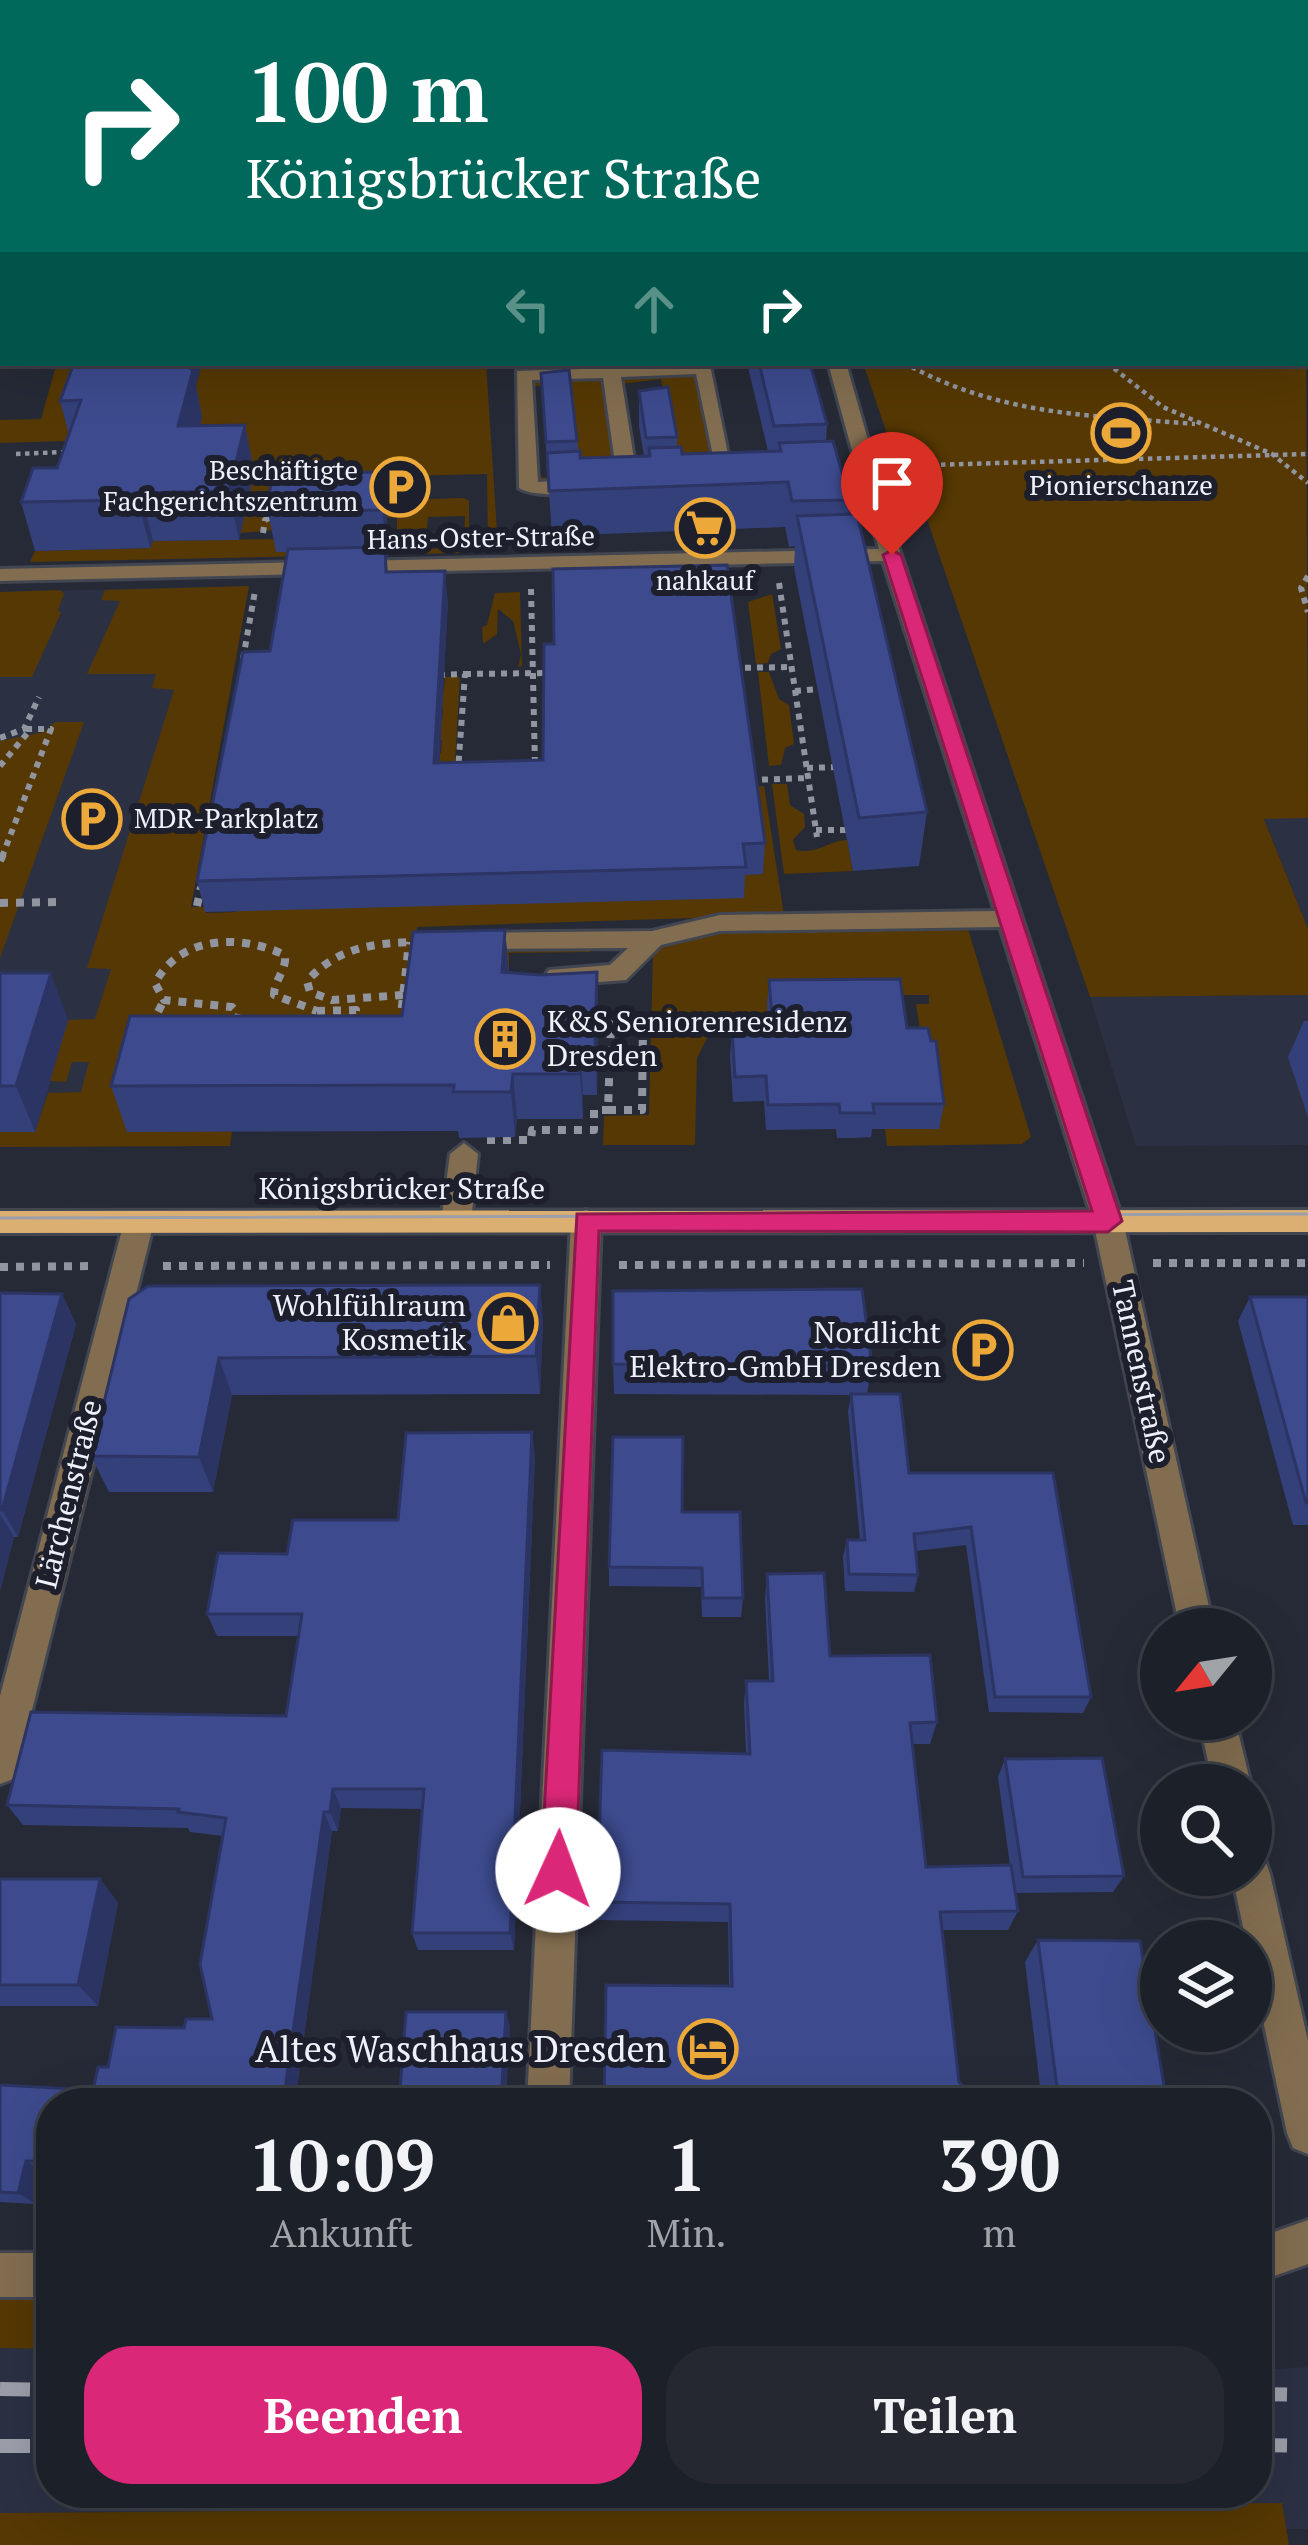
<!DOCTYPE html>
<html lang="de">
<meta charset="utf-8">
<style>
:root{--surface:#1c2028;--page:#252830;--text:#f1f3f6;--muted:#a0a3a8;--line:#3a3e45;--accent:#db2777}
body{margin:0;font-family:"PT Serif",serif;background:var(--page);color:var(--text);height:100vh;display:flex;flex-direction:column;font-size:45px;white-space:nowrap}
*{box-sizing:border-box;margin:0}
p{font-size:39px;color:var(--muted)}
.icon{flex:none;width:66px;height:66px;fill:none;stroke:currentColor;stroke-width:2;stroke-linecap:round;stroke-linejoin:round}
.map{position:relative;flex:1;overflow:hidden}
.side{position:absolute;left:36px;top:2088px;width:1236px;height:420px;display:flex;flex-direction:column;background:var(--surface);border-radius:48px;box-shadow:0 12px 48px #0002,0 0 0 3px var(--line)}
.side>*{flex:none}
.top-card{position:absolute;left:0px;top:0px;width:1308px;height:366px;box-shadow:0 12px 48px #0002,0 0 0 3px var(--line);background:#00695c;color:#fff;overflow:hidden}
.needle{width:78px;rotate:240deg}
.tools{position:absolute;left:1140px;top:1608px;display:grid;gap:24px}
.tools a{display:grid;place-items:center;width:132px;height:132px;border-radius:50%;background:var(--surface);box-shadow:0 12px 48px #0002,0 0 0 3px var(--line);font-size:60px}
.pin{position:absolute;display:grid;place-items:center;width:102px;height:102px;color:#fff;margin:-123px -51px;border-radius:50% 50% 50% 0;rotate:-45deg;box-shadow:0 0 12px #0007}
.pin .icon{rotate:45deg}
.me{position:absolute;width:132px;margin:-66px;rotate:2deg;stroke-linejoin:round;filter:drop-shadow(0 0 9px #0008)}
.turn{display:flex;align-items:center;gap:42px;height:252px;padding:0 48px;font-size:54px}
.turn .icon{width:156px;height:156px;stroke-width:2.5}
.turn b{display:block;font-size:84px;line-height:102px}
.lanes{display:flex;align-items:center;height:114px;padding:0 48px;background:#0003;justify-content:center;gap:60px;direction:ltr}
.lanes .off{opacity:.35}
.eta{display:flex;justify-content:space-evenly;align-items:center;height:204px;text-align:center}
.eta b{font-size:72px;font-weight:700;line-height:84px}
.button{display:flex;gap:24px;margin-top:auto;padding:24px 48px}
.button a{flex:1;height:138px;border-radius:48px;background:var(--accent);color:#fff;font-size:48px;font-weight:700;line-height:138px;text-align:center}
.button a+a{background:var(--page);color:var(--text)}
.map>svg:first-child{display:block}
.built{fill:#2b3143}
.green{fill:#553803}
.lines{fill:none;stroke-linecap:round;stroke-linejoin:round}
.river{fill:#0a0948;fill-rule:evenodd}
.minor-casing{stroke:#424651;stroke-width:6}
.major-casing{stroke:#424651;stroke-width:6}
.path-far3{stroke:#91959f;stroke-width:3;stroke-dasharray:4.5 4.5;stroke-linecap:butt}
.path-far2{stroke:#91959f;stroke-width:4.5;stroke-dasharray:4.5 4.5;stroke-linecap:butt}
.path-far1{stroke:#91959f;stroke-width:6;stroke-dasharray:6 6;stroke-linecap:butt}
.path{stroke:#91959f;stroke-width:8;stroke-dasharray:8 8;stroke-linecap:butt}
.minor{fill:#826d50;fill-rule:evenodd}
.major{fill:#daaf71;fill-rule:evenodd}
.tram{stroke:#9c9fa9;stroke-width:3}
.rail{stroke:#9c9fa9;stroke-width:14;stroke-dasharray:30 30;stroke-linecap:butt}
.wall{fill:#34407a}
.shaded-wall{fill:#2b3463}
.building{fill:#3d4b8e;stroke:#2b3463;stroke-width:3}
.route{fill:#db2777;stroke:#8e194d;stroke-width:3}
.labels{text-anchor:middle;stroke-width:12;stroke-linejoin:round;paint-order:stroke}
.far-poi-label{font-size:27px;fill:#eef1f9;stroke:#1d202c}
.far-street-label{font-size:27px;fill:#eef1f9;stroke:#1d202c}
.poi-label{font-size:30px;fill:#eef1f9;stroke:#1d202c;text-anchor:end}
.street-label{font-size:30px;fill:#eef1f9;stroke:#1d202c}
.near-poi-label{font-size:36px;fill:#eef1f9;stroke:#1d202c;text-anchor:end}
</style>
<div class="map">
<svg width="1308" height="2545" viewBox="0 0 1308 2545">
<rect width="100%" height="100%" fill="#262a36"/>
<g class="built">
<polygon points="249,586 88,1147 0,1147 0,592"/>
<polygon points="1264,818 1308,818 1308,929"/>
<polygon points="1308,995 1308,1145 1136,1146 1090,997"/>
<polygon points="0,2348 51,2349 51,2493 1257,2493 1257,2370 1308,2367 1308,2529 1285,2529 1281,2503 0,2513"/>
</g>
<g class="green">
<polygon points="1305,67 1308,818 1264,819 1308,929 1308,995 1090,997 917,490 902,478 863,363 1305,363"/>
<polygon points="3,297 3,363 103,363 67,441 0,443 0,420 41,419 56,366 0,366"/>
<path d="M202,363H486L498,546L488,547L487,474L315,478L312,502L464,498L469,501V547L461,553L30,562L35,551L150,548L153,541L278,539L277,552L464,548L465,516L428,517L427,529H397V517C336,519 278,533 216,534L241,530L253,474H199L188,415Z"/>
<polygon points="692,372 699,374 719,472 677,473 661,379 621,384 620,380"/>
<polygon points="607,377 620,476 537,481 534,476 548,478 569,382 528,387 531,380"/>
<polygon points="249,586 191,907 206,907 206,913 236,912 255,800 279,909 325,909 328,885 630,901 659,900 659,877 761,874 751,787 764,786 784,915 417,927 415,942 606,946 589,952 509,953 509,976 410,1062 128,1131 232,1131 230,1146 0,1147 0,1132 35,1132 48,1093 81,1092 89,1062 72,1062 66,1082 49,1081 68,1020 95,1019 111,969 87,968 174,690 152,688 156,674 87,674 120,601 101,600 105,590"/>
<polygon points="60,590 64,594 58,610 61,613 32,677 0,677 0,592"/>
<polygon points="520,592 522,666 518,667 521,654 513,621 498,609 497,634 483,644 482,627 487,625 495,593"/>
<polygon points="772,594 781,649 771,654 768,663 756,664 748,602"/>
<polygon points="758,672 769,672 779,699 789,705 794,744 785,748 781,765 769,766"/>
<polygon points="445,677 460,677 454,780 421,754 441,753 442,740 422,741 424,721 442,721 443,709 424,709 426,690 444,689"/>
<polygon points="55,722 84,722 0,958 0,741 44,732"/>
<path d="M772,784H787L790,805L804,814L805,827L793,840L796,850C818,855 829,840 847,840L853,871L784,874Z"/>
<path d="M968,929L1031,1137L1022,1144L887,1146L885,1129L926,1066L916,1004H929V995H896V1005L769,1006L768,1015L719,1014L697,1058L695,1145H603L604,1116L649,1115L653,952C723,916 884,929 968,929Z"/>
<polygon points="0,2291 51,2291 51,2349 0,2348"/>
<polygon points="1282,2503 1289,2545 0,2545 0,2513"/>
</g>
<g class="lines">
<rect class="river" x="0" y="23" width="3" height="20"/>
<g class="minor-casing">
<g id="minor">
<rect x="0" y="156" width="3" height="8"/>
<polygon points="828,363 846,363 901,555 1123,1221 1214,1629 1180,1629 1093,1221 1000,927 720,931 661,945 626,980 558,985 549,982 545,976 549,970 610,965 628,948 469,949 456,941 469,933 652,931 720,915 995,911 883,561 0,581 0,569 879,549"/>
<path d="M710,365L734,484L718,480L696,374L621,377L638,484L628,490L618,484L603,378L532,380L538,482L587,479L597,485C581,495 535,498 519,488L517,371Z"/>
<polygon points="464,1143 478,1154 471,1222 466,1230 446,1230 441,1222 450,1154"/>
<polygon points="586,1210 596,1213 601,1221 569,2103 527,2103 571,1221 576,1213"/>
<polygon points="139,1211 149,1214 154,1222 18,1766 13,1779 0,1784 0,1696 124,1222 129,1214"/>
<polygon points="1199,1719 1235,1719 1251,1785 1213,1785"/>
<polygon points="1251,1855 1265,1860 1270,1874 1308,2041 1308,2154 1293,2148 1287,2133 1251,1964 1251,1941 1246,1941 1232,1875 1251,1875"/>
<polygon points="1308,2220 1308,2264 1257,2282 1257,2238"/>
<rect x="0" y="2253" width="51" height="44"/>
</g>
</g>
<g class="major-casing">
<polygon id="major" points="1308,1210 1308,1232 0,1233 0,1211"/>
</g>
<g class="path-far3">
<polyline points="1144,0 1155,3"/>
<polyline points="16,3 20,0"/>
<polyline points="65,3 71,0"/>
<polyline points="154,3 162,0"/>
</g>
<g class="path-far2">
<path d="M904,363C1001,416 1088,415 1195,424"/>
<polyline points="1107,363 1163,407 1272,454 1308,483"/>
<polyline points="16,454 64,452"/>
<polyline points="896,466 1308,454"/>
</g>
<g class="path-far1">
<polyline points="263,533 265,520 273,516"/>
<polyline points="1308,576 1301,588 1308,612"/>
<polyline points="779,583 817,837"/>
<polyline points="531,589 535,766"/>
<polyline points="243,659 255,591"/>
<polyline points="733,668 791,667"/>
<polyline points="465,674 550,673"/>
<polyline points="439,675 465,674 458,771"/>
<polyline points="795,691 818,689"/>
<polyline points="0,738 24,729 39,697"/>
<polyline points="0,766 30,730"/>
<polyline points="807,768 838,767"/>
<polyline points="750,780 808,778"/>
<polyline points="816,830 846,830"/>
<polyline points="2,857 51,729 24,729"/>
</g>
<g class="path">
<polyline points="0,861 3,854"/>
<polyline points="0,903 63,902"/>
<polyline points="197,906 201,887"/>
<path d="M403,995L332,1000L310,992L307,981C337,948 372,943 415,942"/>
<polyline points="317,1011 356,1010 355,1021"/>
<path d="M237,1022L239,1014L232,1007L164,1000L155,983C181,935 240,934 285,955C287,970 274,980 274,995L317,1011"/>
<polyline points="400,1024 409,942"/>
<polygon points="611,1024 643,1024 642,1110 608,1110"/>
<polyline points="151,1026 164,1000"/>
<polyline points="487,1140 531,1140 532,1130 594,1130 594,1110 608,1110"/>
<polyline points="1153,1263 1308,1263"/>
<polyline points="619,1265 1084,1263"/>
<polyline points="163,1266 550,1265"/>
<polyline points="0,1267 94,1266"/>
</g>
<use href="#minor" class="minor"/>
<use href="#major" class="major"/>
<polyline class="tram" points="0,1218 1308,1214"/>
<g class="rail">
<polyline points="0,2389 51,2390"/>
<polyline points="1257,2394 1308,2395"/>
<polyline points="1257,2445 1308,2446"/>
<polyline points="0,2446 51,2446"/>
</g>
</g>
<g class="wall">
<polygon points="677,0 1059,0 1053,3 681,3"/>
<polygon points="747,363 810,363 827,424 826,441 850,500 849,515 927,812 919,866 853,871 794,568 795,546 789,547 785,527 552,536 541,373 577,441 580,458 644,456 639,426 639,391 677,437 677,447 682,454 768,451"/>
<polygon points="196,386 202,417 200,426 245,425 254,472 239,540 153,541 150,548 35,551 21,502 57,468 69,434 60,401"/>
<polygon points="381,472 387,518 388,556 386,556 388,572 448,601 439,763 765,843 763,874 745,875 744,898 205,912 197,881 270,651 287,552 276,552 267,507"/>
<polygon points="505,930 509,972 540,975 597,972 598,1018 597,1095 583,1095 583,1119 517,1119 515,1137 459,1138 458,1131 127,1132 111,1086 402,1016"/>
<polygon points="0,973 68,1020 35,1132 0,1132"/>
<polygon points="769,980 907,1028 944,1104 939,1129 872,1129 871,1137 853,1138 837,1138 836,1129 766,1130 764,1101 733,1102 730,1056 732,1030 769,1030 767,1006"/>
<polygon points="1304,1021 1308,1021 1308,1117 1288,1057"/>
<polygon points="540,1285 543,1323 540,1394 232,1395 213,1492 109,1492 91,1456 129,1299"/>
<polygon points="0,1293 62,1294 76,1324 18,1537 14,1537 0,1591"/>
<polygon points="1250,1297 1308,1297 1308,1525 1293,1525 1238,1321"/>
<polygon points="613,1364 872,1366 867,1394 909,1473 1053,1473 1091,1697 1083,1713 989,1712 966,1545 916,1551 918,1575 914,1592 845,1591 843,1557 847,1540 860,1540 848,1412 851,1395 614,1394"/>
<polygon points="532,1432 535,1457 514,1950 418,1950 412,1933 422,1809 341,1808 338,1831 332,1831 295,2103 51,2103 51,2173 44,2173 36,2204 0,2202 0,2085 93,2090 108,2067 184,2028 212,2019 223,1836 190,1832 188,1828 23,1825 7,1805 286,1716 298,1636 217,1636 207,1614 287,1554 398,1520"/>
<polygon points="682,1512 743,1598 741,1617 702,1617 701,1587 609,1586 609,1567"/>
<polygon points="767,1574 830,1656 937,1722 930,1744 912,1744 926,1867 1010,1865 998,1777 1005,1759 1124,1876 1113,1892 1015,1893 1018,1911 1008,1930 942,1930 729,1986 728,1922 598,1920 597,1902 746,1753 744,1703 746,1681 769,1681 765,1598"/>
<polygon points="0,1879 100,1879 118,1903 98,2006 0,2006"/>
<polygon points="1038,1940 1167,2103 1042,2103 1025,1962"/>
</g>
<g class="shaded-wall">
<polygon points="545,0 570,0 568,3 543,3"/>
<polygon points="1000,0 1059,0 1053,3 1000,3"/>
<polygon points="180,363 202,363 196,386 202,417 188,474 178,426"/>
<polygon points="245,425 254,472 239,540 229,491"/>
<polygon points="381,472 387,518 388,556 382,510"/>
<polygon points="141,493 153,541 150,548 138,500"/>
<polygon points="445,571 448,601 438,794 434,763"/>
<polygon points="505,930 509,976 502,972"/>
<polygon points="597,972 598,1018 597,1095 595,1049"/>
<polygon points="51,973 68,1020 35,1132 16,1086"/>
<polygon points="581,1049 583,1095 583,1119 580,1074"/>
<polygon points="513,1074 517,1119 515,1137 511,1092"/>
<polygon points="540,1285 543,1323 540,1394 536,1356"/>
<polygon points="62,1294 76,1324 18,1537 2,1510"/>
<polygon points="219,1358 232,1395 213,1492 199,1457"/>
<polygon points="532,1432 535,1457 514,1950 510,1933"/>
<polygon points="0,1514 14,1537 0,1591"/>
<polygon points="333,1789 341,1808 338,1831 330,1812"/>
<polygon points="324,1812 332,1831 295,2103 283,2103"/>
<polygon points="100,1879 118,1903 98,2006 78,1985"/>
<polygon points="506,2012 510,2026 506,2103 501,2103"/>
<polygon points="26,2161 44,2173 36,2204 18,2193"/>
</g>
<g class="building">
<polygon points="486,0 545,0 543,3 483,3"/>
<polygon points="681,0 919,0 921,3 681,3"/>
<polygon points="74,363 182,363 193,370 178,426 245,425 229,491 141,493 138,500 21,502 33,468 57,468 81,400 60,401"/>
<polygon points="759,363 810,363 827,424 774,426"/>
<polygon points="569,370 577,441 546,442 541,373"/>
<polygon points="668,387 677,437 646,438 639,391"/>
<polygon points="833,441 850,500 792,501 788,482 549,491 547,453 580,451 580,458 650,456 649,448 681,447 682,454 781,451 779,443"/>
<polygon points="381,472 382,510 289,512 290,506 267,507 273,474"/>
<polygon points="857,514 927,812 859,818 797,516"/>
<polygon points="385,547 386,572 445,571 434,763 543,760 544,644 554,644 553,569 727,565 765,843 743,844 746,867 197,881 243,652 270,651 288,549"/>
<polygon points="505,930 502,972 540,975 597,972 595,1049 581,1049 580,1074 513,1074 511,1092 453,1092 454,1085 111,1086 130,1016 402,1016 413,932"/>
<polygon points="0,973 51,973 16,1086 0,1086"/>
<polygon points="900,979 907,1028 928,1028 931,1041 936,1041 944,1104 873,1104 874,1113 840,1113 839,1104 768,1105 766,1076 735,1077 732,1030 773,1030 769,980"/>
<polygon points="540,1285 536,1356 219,1358 199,1457 91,1456 129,1299 148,1286"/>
<polygon points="862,1289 872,1366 613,1364 613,1291"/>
<polygon points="0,1293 62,1294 2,1510 0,1510"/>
<polygon points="1250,1297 1308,1297 1308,1503 1306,1503"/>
<polygon points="851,1394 900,1394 909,1473 1053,1473 1091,1697 995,1697 971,1527 914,1534 918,1575 849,1574 847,1540 865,1540"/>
<polygon points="532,1432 510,1933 412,1933 424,1789 333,1789 330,1812 324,1812 283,2103 51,2103 51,2161 26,2161 18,2193 0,2192 0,2085 93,2090 98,2067 108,2067 116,2027 184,2028 186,2019 212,2019 200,1964 226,1818 178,1812 179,1809 7,1805 31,1712 286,1716 302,1614 207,1614 218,1553 287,1554 293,1520 398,1520 406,1433"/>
<polygon points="613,1437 683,1437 682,1512 740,1512 743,1598 703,1598 702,1568 609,1567"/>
<polygon points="824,1573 830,1656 930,1655 937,1722 910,1723 926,1867 1011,1865 1018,1911 940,1912 959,2082 978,2099 979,2103 604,2103 606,1985 732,1986 730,1904 597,1902 602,1750 750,1754 746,1681 773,1681 767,1574"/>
<polygon points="1102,1758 1124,1876 1023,1877 1005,1759"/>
<polygon points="0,1879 100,1879 78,1985 0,1985"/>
<polygon points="1038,1940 1140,1941 1167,2103 1059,2103"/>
<polygon points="406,2012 506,2012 501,2103 399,2103"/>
</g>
<polygon class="route" points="892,550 901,555 1122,1221 1108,1232 599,1231 576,1870 571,1883 558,1888 546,1883 541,1870 577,1214 1092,1211 883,555"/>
<defs>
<g id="stadium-ring" transform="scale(3)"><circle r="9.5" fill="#1d202c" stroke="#eca93a" stroke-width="1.5"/><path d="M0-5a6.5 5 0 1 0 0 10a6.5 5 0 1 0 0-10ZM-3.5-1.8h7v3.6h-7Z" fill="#eca93a"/></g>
<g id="parking-ring" transform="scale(3)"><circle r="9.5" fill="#1d202c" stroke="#eca93a" stroke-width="1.5"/><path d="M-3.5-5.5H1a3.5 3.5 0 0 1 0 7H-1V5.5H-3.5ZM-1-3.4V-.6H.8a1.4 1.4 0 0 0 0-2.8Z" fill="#eca93a"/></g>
<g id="supermarket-ring" transform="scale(3)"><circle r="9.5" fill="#1d202c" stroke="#eca93a" stroke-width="1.5"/><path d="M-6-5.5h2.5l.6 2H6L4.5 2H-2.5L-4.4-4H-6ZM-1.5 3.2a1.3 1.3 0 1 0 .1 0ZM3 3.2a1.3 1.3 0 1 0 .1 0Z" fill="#eca93a"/></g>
<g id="building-ring" transform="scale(3)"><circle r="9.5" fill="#1d202c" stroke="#eca93a" stroke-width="1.5"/><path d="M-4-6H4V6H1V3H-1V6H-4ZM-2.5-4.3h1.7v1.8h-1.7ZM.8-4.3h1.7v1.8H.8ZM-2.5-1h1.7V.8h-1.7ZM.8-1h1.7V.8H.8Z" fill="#eca93a"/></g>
<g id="shop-ring" transform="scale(3)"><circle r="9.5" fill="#1d202c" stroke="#eca93a" stroke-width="1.5"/><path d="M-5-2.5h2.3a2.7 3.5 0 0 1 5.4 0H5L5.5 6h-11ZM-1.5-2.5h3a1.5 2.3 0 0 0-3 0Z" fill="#eca93a"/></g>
<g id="hotel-ring" transform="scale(3)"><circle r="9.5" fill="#1d202c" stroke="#eca93a" stroke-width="1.5"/><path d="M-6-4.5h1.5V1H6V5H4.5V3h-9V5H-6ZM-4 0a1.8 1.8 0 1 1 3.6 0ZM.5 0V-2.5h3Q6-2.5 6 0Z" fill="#eca93a"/></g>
</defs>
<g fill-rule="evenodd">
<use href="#stadium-ring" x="1121" y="433"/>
<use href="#parking-ring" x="400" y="487"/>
<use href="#supermarket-ring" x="705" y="528"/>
<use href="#parking-ring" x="92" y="819"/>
<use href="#building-ring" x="505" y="1039"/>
<use href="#shop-ring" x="508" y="1323"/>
<use href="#parking-ring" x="983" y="1350"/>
<use href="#hotel-ring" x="708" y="2049"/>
</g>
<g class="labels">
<g class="far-poi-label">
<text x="358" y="480" text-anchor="end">Beschäftigte<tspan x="358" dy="31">Fachgerichtszentrum</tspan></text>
<text x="1121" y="495">Pionierschanze</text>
<text x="705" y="590">nahkauf</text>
<text x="134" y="828" text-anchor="start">MDR-Parkplatz</text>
</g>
<g class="far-street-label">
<text transform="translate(481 538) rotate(-1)" y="9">Hans-Oster-Straße</text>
</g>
<g class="poi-label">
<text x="547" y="1032" text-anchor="start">K&amp;S Seniorenresidenz<tspan x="547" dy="34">Dresden</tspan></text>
<text x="466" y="1316">Wohlfühlraum<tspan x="466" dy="34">Kosmetik</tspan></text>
<text x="941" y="1343">Nordlicht<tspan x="941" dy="34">Elektro-GmbH Dresden</tspan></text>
</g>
<g class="street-label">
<text x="402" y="1199">Königsbrücker Straße</text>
<text transform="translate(1141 1372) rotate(78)" y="10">Tannenstraße</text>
<text transform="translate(69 1494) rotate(-76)" y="10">Lärchenstraße</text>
</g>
<g class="near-poi-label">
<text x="666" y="2062">Altes Waschhaus Dresden</text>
</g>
</g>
</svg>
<div class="tools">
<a><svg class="needle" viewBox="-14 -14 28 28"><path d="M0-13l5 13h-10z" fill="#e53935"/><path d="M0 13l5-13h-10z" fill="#a0a3a8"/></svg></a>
<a><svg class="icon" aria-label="search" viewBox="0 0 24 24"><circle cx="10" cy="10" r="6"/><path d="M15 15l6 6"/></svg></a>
<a><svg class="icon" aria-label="layers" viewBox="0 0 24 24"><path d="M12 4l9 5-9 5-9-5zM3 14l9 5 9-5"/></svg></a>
</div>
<div class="pin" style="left:892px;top:555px;background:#d93025"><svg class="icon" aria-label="arrive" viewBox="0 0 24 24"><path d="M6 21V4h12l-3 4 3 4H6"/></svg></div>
<svg class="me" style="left:558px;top:1870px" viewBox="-20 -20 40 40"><circle r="19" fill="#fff"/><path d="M0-13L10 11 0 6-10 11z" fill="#db2777"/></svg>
<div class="top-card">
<div class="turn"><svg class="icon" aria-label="right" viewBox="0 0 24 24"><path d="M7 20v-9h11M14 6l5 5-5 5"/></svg><div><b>100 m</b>Königsbrücker Straße</div></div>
<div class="lanes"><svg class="icon off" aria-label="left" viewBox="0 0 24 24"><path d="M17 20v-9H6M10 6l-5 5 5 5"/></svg><svg class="icon off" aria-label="ahead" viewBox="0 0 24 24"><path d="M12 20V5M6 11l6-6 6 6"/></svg><svg class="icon" aria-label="right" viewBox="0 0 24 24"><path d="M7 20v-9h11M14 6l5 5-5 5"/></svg></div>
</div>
<section class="side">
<div class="eta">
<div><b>10:09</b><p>Ankunft</p></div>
<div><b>1</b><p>Min.</p></div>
<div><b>390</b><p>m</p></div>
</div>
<div class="button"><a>Beenden</a><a>Teilen</a></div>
</section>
</div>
